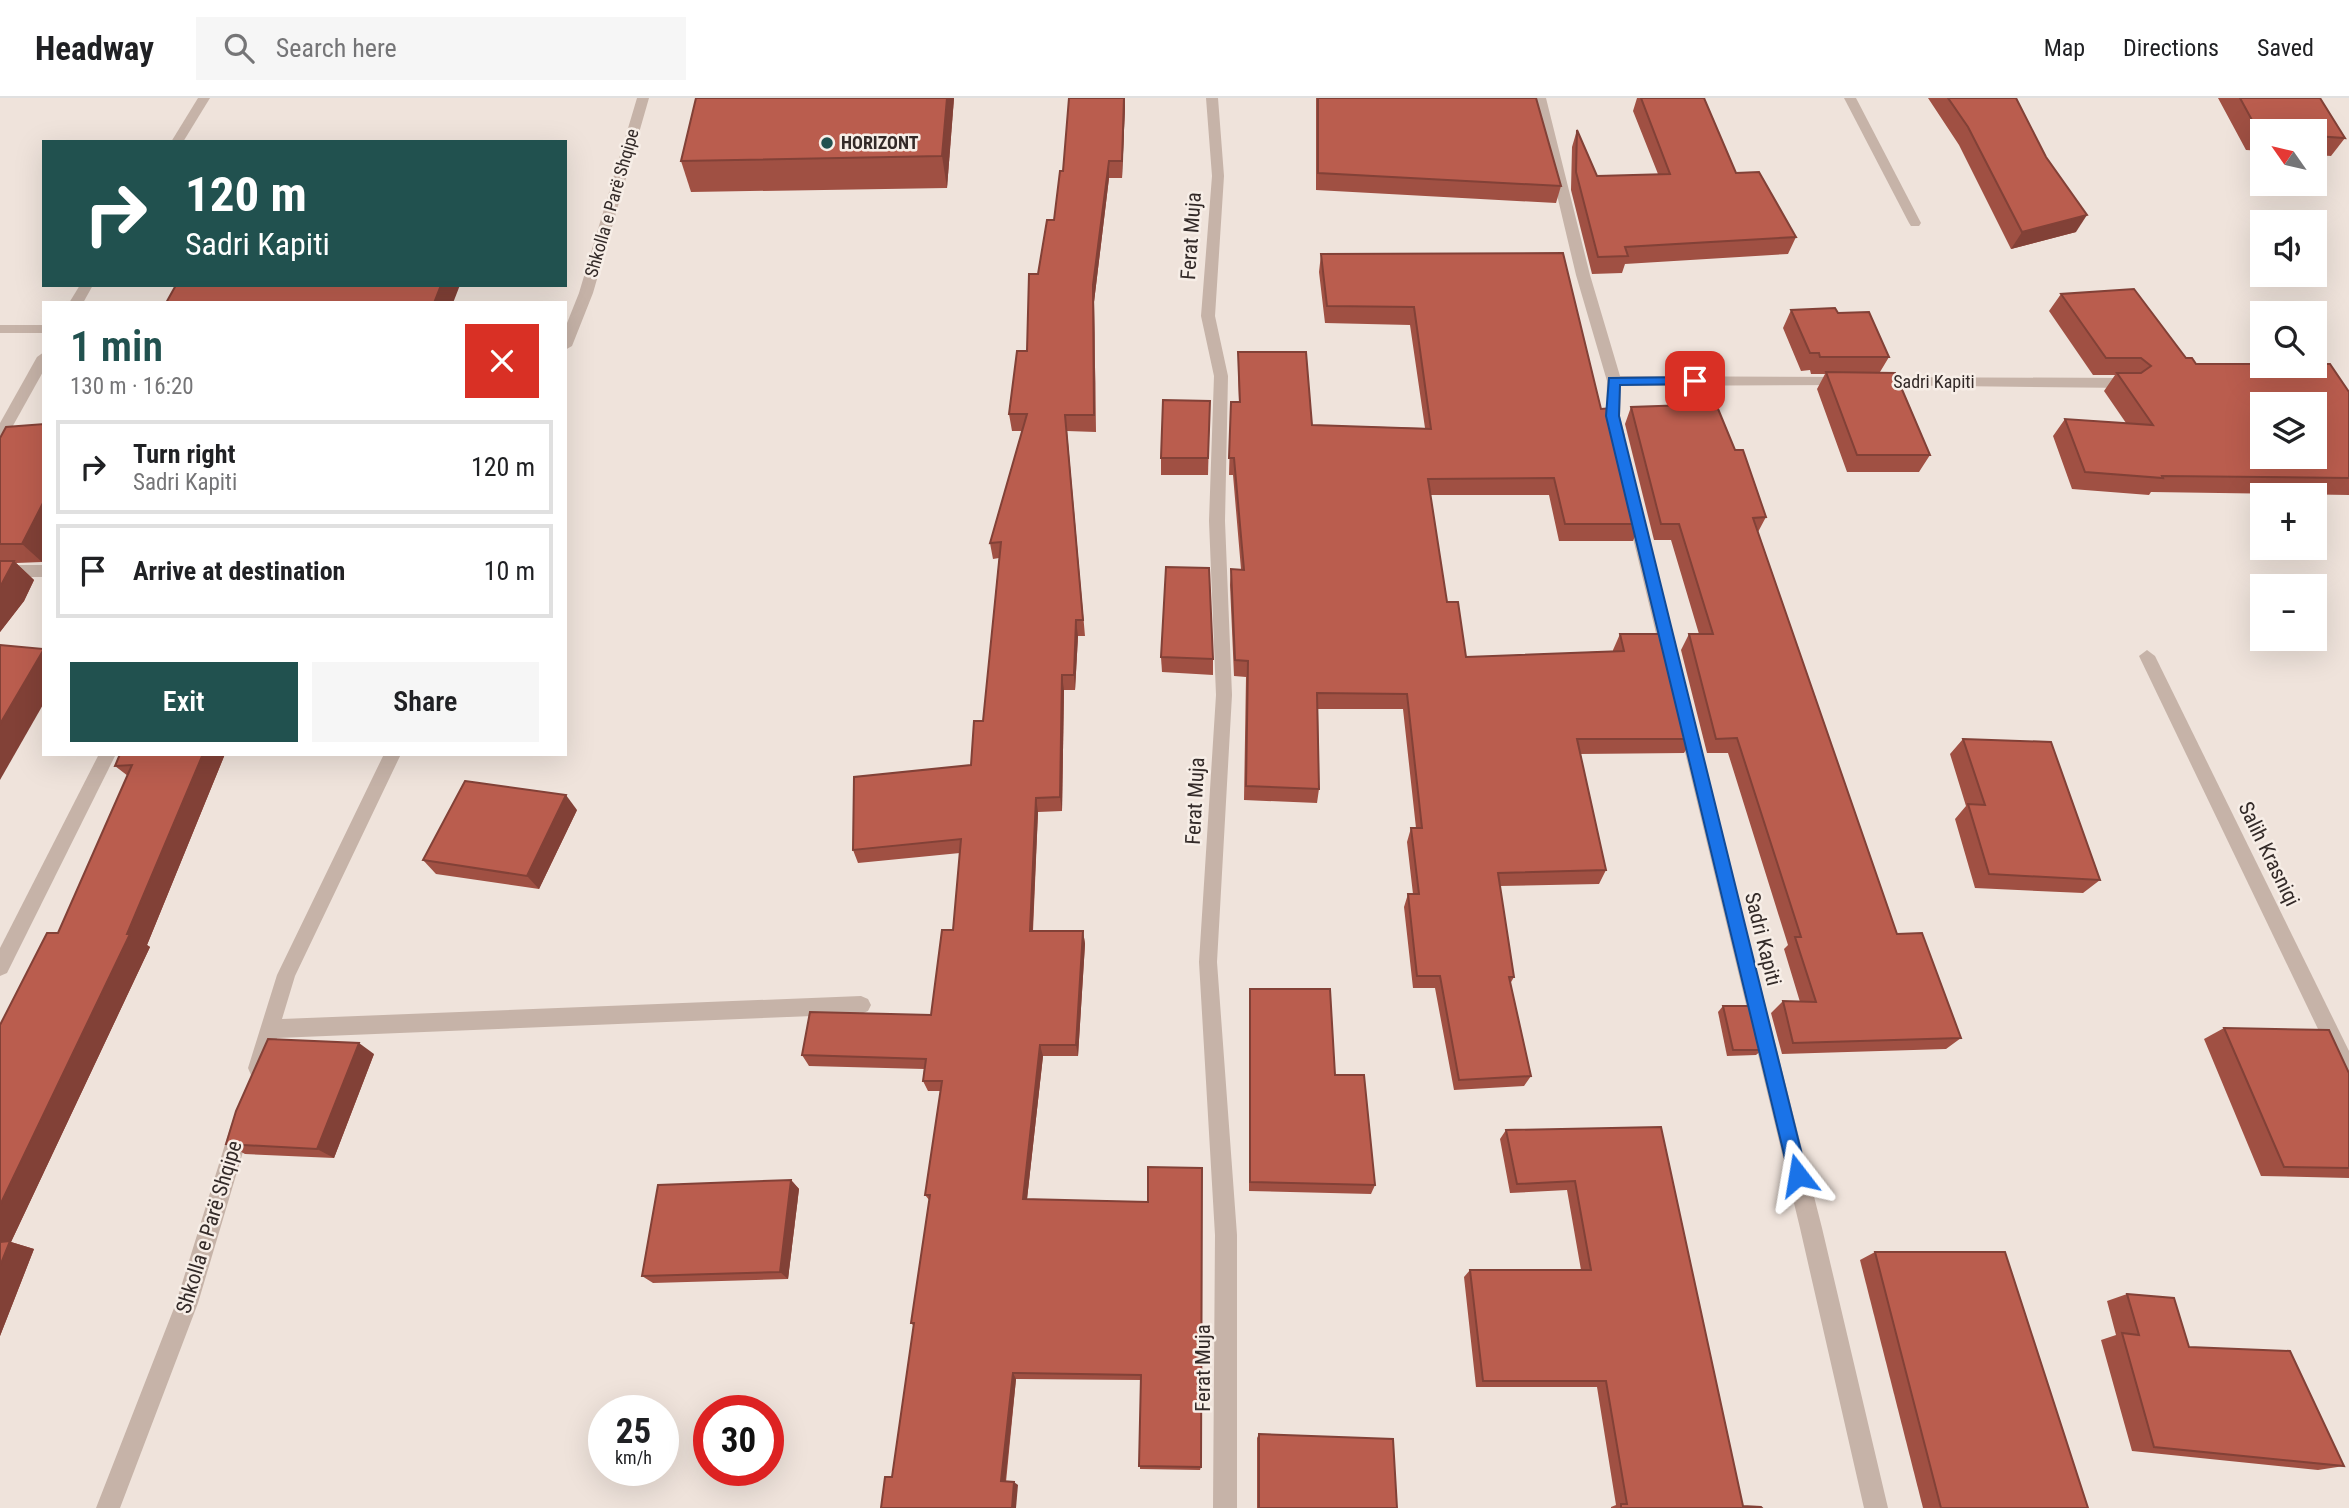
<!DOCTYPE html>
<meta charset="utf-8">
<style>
:root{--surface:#fff;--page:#f6f6f6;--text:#202124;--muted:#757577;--line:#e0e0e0;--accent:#21514f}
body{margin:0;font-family:"Roboto Condensed",sans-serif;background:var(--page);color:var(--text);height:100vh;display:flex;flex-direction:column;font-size:26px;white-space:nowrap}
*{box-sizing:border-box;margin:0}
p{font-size:23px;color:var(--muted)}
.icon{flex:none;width:38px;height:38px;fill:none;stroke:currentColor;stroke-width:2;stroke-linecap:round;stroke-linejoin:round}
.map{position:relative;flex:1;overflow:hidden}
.details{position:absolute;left:42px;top:203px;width:525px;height:455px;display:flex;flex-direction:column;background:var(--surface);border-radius:0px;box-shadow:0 7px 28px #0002}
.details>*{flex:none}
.banner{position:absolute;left:42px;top:42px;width:525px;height:147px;border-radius:0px;box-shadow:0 7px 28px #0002;background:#21514f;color:#fff;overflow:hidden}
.needle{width:46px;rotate:304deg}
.controls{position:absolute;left:2250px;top:21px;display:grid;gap:14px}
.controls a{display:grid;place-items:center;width:77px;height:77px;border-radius:0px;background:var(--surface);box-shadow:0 7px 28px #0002;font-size:35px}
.speed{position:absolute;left:588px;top:1297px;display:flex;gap:14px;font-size:35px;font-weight:700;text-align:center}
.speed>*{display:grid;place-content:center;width:91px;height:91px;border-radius:50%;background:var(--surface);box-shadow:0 7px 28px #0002;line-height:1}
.speed small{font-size:18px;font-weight:400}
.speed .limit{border:10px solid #d22;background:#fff;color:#111}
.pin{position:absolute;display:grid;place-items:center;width:60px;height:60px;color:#fff;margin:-30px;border-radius:14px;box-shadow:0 4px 10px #0006}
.me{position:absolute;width:77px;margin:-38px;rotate:346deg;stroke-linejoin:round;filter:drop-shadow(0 0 5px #0008)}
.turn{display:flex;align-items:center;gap:24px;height:147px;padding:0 28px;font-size:32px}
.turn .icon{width:91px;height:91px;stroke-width:2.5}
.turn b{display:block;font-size:49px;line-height:60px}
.round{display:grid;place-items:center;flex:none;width:74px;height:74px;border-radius:0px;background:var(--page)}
.head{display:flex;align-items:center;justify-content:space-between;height:119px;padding:0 28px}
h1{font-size:42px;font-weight:600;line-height:52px;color:var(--accent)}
.action{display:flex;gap:14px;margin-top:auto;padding:14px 28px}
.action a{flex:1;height:80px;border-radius:0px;background:var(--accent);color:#fff;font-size:28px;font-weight:600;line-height:80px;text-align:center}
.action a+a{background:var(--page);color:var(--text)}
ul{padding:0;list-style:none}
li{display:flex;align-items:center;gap:21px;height:94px;margin:0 14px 10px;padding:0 14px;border:4px solid var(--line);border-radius:0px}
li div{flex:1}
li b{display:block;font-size:26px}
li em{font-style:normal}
header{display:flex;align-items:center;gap:42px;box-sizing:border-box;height:98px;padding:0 35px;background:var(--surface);border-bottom:2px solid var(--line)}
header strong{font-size:33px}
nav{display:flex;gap:38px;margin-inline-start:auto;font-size:24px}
.search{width:490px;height:63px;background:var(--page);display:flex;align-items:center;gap:18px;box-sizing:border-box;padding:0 24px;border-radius:0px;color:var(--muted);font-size:26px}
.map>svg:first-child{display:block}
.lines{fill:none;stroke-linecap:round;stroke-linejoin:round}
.lane{fill:#c6b3a8;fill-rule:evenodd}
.street{fill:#c6b3a8;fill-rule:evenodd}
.wall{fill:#a05043}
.shaded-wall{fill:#824137}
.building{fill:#ba5d4e;stroke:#824137;stroke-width:2;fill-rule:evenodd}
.route{fill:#1a73e8;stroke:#114b97;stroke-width:2}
.poi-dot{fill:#21514f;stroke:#f7eee7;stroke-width:2.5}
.labels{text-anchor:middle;stroke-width:5;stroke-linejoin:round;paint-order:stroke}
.far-poi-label{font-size:18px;font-weight:bold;fill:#332a28;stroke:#f7eee7;text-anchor:start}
.far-street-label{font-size:18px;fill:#332a28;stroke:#f7eee7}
.street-label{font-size:21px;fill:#332a28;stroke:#f7eee7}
</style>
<header>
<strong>Headway</strong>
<div class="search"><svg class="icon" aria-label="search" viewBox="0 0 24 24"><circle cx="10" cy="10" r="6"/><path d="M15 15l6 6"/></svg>Search here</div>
<nav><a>Map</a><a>Directions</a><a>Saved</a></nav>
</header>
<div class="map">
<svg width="2349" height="1410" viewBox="0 0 2349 1410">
<rect width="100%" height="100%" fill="#efe3db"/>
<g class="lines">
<rect class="lane" x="0" y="227" width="44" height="8"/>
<g class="street">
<polygon points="198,0 210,0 183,44 171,44"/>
<polygon points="637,0 649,0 593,195 572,248 565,252 565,230 579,195"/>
<polygon points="1206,0 1218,0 1224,78 1215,218 1228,278 1225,423 1232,597 1217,864 1237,1137 1237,1410 1213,1410 1215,1137 1199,864 1216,597 1209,423 1214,278 1201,218 1212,78"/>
<polygon points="1534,0 1546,0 1590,177 1620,278 1845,279 1852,284 1850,287 1621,288 1620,318 1625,338 1623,342 1613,342 1606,318 1607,283 1576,177"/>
<polygon points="1844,0 1856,0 1921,125 1919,128 1911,128 1909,125"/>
<polygon points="80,187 93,187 83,205 69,205"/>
<polygon points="44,254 44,272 5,342 0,343 0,325 37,259"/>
<polygon points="1876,279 2128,280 2135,285 2128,290 1871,287 1869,284"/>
<polygon points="1633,402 1641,407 1678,560 1670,566 1662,560 1625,407"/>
<rect x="0" y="467" width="44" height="12"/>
<polygon points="2147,552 2155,558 2349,953 2349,983 2342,981 2139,558"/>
<polygon points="1685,614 1691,616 1693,621 1822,1130 1888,1410 1864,1410 1800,1130 1677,621 1679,616"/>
<polygon points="99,656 116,656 7,875 0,878 0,850"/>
<polygon points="384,656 401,656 295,878 282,921 861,898 868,901 871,907 868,913 861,916 277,940 265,977 258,979 251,977 248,970 277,877"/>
<polygon points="241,1017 248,1020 251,1027 198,1205 120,1410 96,1410 176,1205 231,1027 234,1020"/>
</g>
</g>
<g class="wall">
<polygon points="696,0 954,0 947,90 691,94 681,63"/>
<polygon points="1069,0 1125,0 1125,8 1122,80 1109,80 1094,204 1096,334 1067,333 1085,538 1078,538 1075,592 1064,592 1062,713 1038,714 1033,833 1083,833 1085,846 1078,958 1043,958 1027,1101 1201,1369 1200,1372 1140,1371 1141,1282 1016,1281 1006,1384 1018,1387 892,1379 914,1228 911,1225 930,1103 925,1097 941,993 928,993 923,983 924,971 809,968 802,957 931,917 953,832 960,755 858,765 853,752 971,667 983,623 999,460 993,461 990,445 1022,333 1012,333 1009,316 1027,253 1038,176 1054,122 1063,73"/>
<polygon points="1316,0 1536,0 1561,88 1556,105 1316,92"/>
<polygon points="1637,0 1704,0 1736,75 1796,139 1788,156 1625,166 1622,175 1592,176 1571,92 1572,49 1577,32 1597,78 1658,76 1633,13"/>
<polygon points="1928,0 2016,0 2076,134 2011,151 1959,47"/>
<polygon points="2218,0 2320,0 2345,40 2331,58 2315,57 2315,33 2263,33 2263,53 2246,52"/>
<polygon points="1321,156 1601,311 1640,426 1633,443 1559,443 1549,397 1430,397 1447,504 1466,559 1613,553 1613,552 1620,536 1693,641 1684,655 1580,656 1606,772 1599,786 1500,788 1514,879 1510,886 1531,978 1524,988 1454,992 1435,890 1413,890 1404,809 1408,796 1413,796 1407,744 1411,730 1416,730 1403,611 1318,611 1319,691 1317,705 1244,702 1246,579 1234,578 1230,487 1231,471 1241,471 1233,377 1229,377 1231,304 1239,304 1238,271 1238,254 1312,327 1425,330 1410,227 1325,225 1319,174"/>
<polygon points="2061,196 2196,266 2349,294 2349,397 2151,394 2149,397 2072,391 2053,338 2065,321 2126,325 2104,293 2115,277 2093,277 2049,213"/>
<polygon points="1791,212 1838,215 1889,259 1880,274 1930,357 1919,374 1847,374 1817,291 1825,276 1811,276 1810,272 1801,273 1783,230"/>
<polygon points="1210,303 1208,377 1161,377 1161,360"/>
<polygon points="1631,309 1735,352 1766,419 1758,434 1897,836 1961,940 1946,951 1782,956 1771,915 1783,903 1800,904 1784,851 1788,847 1728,655 1707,655 1681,552 1689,536 1699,536 1671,442 1654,442 1625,326"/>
<polygon points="44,326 44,461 42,464 16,465 34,482 24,503 0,534 0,340"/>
<polygon points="1161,559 1213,561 1213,577 1162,574"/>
<polygon points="1963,641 2100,782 2083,795 1975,790 1955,721 1966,708 1950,656"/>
<polygon points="120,656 225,656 147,847 150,849 11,1144 34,1151 0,1238 0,927 58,835 128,678 115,668"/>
<polygon points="577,712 539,791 436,776 423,762"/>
<polygon points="1250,891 1335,977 1375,1087 1371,1096 1249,1093 1249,903"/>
<polygon points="1723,908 1762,952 1756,957 1727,958 1718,914"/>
<polygon points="2224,930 2349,975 2349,1080 2261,1078 2204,941"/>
<polygon points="374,956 334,1060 245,1056 226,1046"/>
<polygon points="1661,1029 1743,1408 1762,1410 1611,1410 1611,1409 1616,1407 1597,1289 1476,1289 1464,1179 1470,1172 1581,1172 1567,1092 1510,1095 1500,1041 1506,1032"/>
<polygon points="791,1082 799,1091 788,1181 653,1185 642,1178"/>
<polygon points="1875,1154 2088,1410 1923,1410 1860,1162"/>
<polygon points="2127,1196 2189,1249 2344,1368 2318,1372 2132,1353 2101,1242 2116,1237 2107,1203"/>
<polygon points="1259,1336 1397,1410 1257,1410 1257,1340"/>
</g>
<g class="shaded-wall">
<polygon points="947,0 954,0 947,90 942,58"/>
<polygon points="1124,0 1125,8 1122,80 1122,63"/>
<polygon points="1109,63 1109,80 1094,204 1096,334 1093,187"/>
<polygon points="2087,117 2076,134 2011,151 2022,134"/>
<polygon points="441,187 460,187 453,205 434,205"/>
<polygon points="44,403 44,461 42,464 22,446"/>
<polygon points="14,463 34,482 24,503 0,534 0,489"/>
<polygon points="1076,522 1078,538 1075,592 1074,577"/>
<polygon points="44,551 44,605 0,682 0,626"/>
<polygon points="1062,577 1064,592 1062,713 1060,699"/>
<polygon points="203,656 225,656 147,847 150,849 11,1144 34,1151 0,1238 0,1107"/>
<polygon points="566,697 577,712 539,791 527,778"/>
<polygon points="1036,700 1038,714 1032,845 1030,833"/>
<polygon points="1083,833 1085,846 1078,958 1076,947"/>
<polygon points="359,945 374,956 334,1060 317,1051"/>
<polygon points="1040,947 1043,958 1026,1110 1023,1101"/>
<polygon points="791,1082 799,1091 788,1181 780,1174"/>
<polygon points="1013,1275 1016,1281 1005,1386 1001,1383"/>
<polygon points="1014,1384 1018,1387 1016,1410 1012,1410"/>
</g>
<g class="building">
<polygon points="696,0 947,0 942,58 681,63"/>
<polygon points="1069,0 1124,0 1122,63 1109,63 1093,187 1094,317 1065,317 1083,522 1076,522 1074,577 1062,577 1060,699 1036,700 1030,833 1083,833 1076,947 1040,947 1023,1101 1148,1104 1148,1069 1202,1070 1201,1369 1139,1368 1141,1277 1013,1275 1001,1383 1014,1384 1012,1410 881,1410 885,1379 892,1379 914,1225 911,1225 930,1097 925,1097 942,983 923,983 926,961 802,957 810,914 931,917 942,832 953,832 961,741 853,752 854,679 971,667 974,623 983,623 1001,444 990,445 1027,316 1009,316 1017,253 1027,253 1029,176 1038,176 1047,122 1054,122 1060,73 1063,73"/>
<polygon points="1318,0 1536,0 1561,88 1318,75"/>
<polygon points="1641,0 1704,0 1736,75 1759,74 1796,139 1625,149 1628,158 1598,159 1576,74 1577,32 1597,78 1670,76"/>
<polygon points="1948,0 2016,0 2046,59 2087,117 2022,134 1968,29"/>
<polygon points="2240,0 2320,0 2345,40 2315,38 2315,33 2263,33 2263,35 2259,35"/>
<polygon points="1563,155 1601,311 1612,310 1640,426 1565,426 1554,380 1428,381 1447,504 1458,504 1466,559 1624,553 1620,536 1667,536 1693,641 1577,641 1606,772 1498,775 1514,879 1509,879 1531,978 1459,982 1440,878 1417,878 1408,796 1419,796 1411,730 1422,730 1407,596 1317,595 1319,691 1246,688 1248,563 1235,562 1231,471 1244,472 1234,360 1229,360 1231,304 1240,304 1238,254 1306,254 1312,327 1431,331 1414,209 1327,208 1321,156"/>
<polygon points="176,187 441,187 434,205 166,205"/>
<path d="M2134,191L2186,260H2192L2196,266H2263V268H2315V266H2330L2349,294V380L2162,378L2163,380L2085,374L2065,321L2153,327L2117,275H2141L2151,268L2141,260H2106L2061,196ZM2263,306H2315V359H2263Z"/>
<polygon points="1835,210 1838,215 1869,214 1889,259 1820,259 1819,255 1810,255 1791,212"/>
<polygon points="1826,274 1895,275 1930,357 1857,357"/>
<polygon points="1163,302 1210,303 1208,360 1161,360"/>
<polygon points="1716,306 1735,352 1743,352 1766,419 1753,420 1897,836 1922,835 1961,940 1793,945 1783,903 1816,904 1795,839 1801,839 1737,640 1716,641 1689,536 1713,536 1679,426 1661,426 1631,309"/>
<polygon points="44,326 44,403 22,446 0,446 0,340 6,329"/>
<polygon points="0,463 14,463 0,489"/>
<polygon points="1166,469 1209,470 1213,561 1161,559"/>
<polygon points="0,547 44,551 0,626"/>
<polygon points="1963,641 2051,644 2100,782 1989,776 1968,706 1985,707"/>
<polygon points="120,656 203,656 127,836 130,836 0,1107 0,927 47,835 58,835 132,667 115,668"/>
<polygon points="465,683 566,697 527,778 423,762"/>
<polygon points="1250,891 1330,891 1335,977 1364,977 1375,1087 1250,1084"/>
<polygon points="1723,908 1751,908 1762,952 1733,952"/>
<polygon points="2224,930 2329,932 2349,975 2349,1070 2284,1069"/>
<polygon points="268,941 359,945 317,1051 226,1046 236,1013"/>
<polygon points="1661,1029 1743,1408 1761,1409 1762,1410 1621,1410 1621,1406 1627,1406 1606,1283 1483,1283 1470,1172 1591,1172 1575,1083 1517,1086 1506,1032"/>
<polygon points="791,1082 780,1174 642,1178 658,1087"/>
<polygon points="10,1143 0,1168 0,1144"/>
<polygon points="1875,1154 2005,1154 2088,1410 1941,1410"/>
<polygon points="2127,1196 2174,1200 2189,1249 2290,1253 2344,1368 2154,1349 2122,1235 2139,1237"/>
<polygon points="1259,1336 1393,1341 1397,1410 1259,1410"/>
</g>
<polygon class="route" points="1695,279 1700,280 1700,286 1620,287 1619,318 1807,1077 1805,1084 1798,1086 1791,1084 1789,1077 1606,318 1609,280"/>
<circle class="poi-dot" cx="827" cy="45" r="7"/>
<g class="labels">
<g class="far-poi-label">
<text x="841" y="51">HORIZONT</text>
</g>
<g class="far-street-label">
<text transform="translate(612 105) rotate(-74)" y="6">Shkolla e Parë Shqipe</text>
<text x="1934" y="290">Sadri Kapiti</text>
</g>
<g class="street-label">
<text transform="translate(1191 138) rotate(-86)" y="7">Ferat Muja</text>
<text transform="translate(1195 703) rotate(-87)" y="7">Ferat Muja</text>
<text transform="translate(2269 756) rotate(64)" y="7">Salih Krasniqi</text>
<text transform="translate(1763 841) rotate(76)" y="7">Sadri Kapiti</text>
<text transform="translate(209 1129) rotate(-73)" y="7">Shkolla e Parë Shqipe</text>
<text transform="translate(1203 1270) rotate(-90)" y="7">Ferat Muja</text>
</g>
</g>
</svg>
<div class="controls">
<a><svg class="needle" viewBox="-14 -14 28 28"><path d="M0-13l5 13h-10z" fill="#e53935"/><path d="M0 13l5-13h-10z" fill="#757577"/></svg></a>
<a><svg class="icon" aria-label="sound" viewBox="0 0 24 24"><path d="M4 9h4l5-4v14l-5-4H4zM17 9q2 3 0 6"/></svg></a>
<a><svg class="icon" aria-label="search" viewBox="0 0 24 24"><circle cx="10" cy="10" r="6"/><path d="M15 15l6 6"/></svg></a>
<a><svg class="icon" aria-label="layers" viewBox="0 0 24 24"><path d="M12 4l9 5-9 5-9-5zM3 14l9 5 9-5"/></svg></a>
<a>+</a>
<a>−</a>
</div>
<div class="speed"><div>25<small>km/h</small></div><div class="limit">30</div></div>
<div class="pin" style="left:1695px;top:283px;background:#d93025"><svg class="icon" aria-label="arrive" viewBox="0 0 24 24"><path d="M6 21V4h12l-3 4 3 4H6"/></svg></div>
<svg class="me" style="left:1798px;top:1077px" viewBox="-20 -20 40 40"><path d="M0-17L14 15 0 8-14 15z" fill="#1a73e8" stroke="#fff" stroke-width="4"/></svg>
<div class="banner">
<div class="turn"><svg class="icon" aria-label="right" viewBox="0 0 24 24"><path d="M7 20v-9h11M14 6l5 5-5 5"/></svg><div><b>120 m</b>Sadri Kapiti</div></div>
</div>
<section class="details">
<div class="head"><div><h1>1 min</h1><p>130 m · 16:20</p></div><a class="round" style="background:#d93025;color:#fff"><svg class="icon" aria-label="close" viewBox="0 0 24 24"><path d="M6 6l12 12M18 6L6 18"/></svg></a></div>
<ul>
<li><svg class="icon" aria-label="right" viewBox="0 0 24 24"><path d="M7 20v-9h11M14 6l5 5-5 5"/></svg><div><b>Turn right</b><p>Sadri Kapiti</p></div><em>120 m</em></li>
<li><svg class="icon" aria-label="arrive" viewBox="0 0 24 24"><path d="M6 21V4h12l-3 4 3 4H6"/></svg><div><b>Arrive at destination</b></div><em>10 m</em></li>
</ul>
<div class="action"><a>Exit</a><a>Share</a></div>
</section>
</div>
